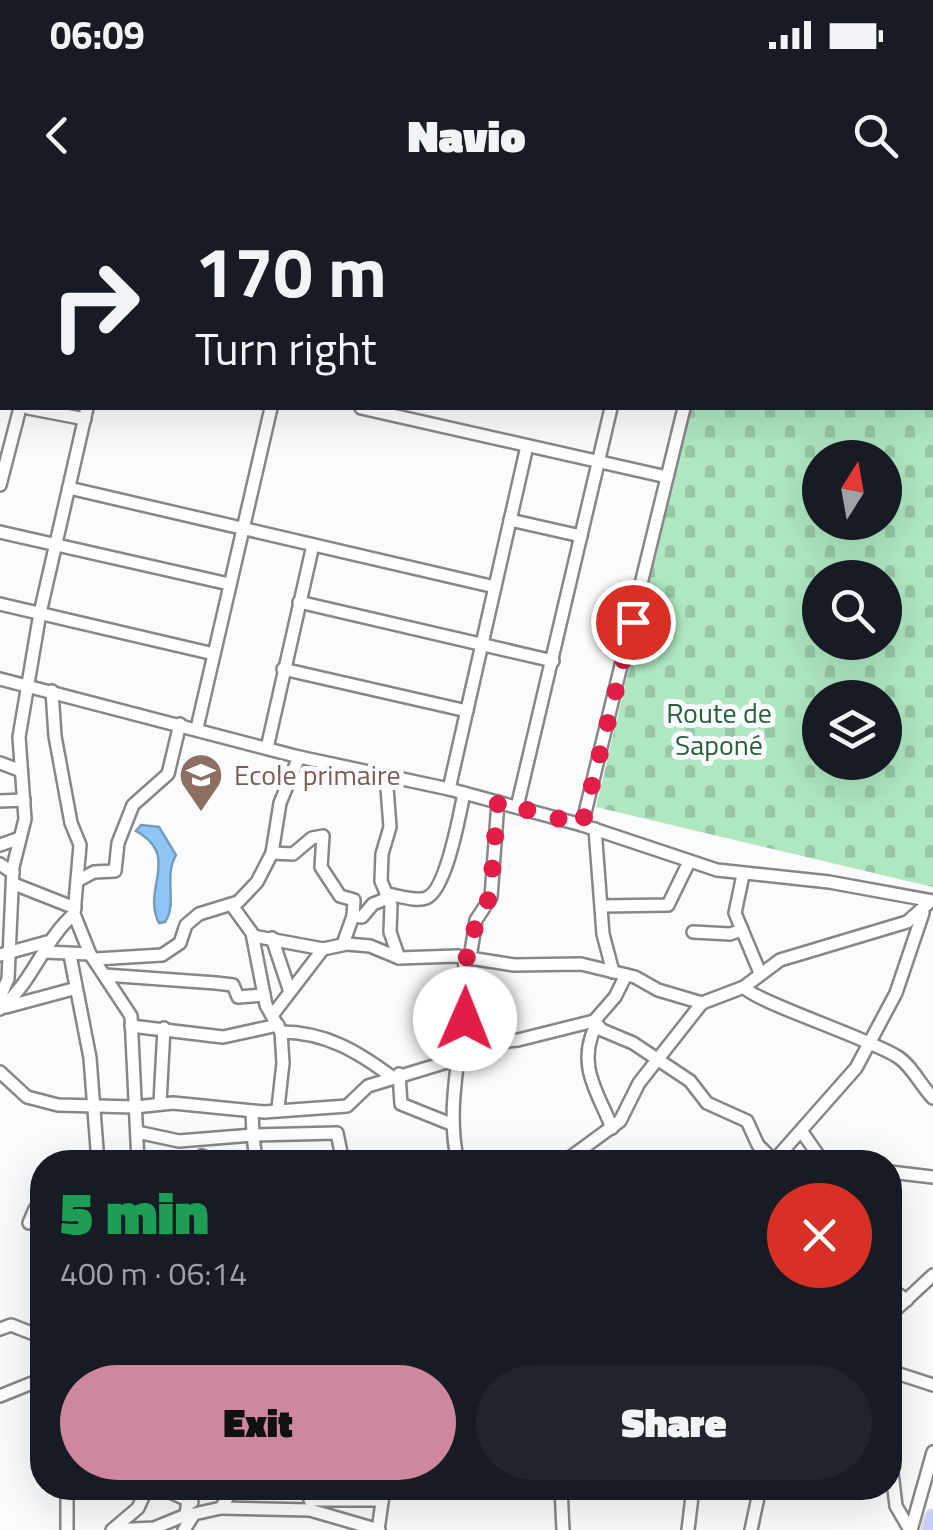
<!DOCTYPE html>
<meta charset="utf-8">
<style>
:root{--surface:#171b24;--page:#20242c;--text:#f1f3f6;--muted:#9ea1a6;--accent:#ce879d}
body{margin:0;font-family:"Titillium Web",sans-serif;background:var(--page);color:var(--text);height:100vh;display:flex;flex-direction:column;font-size:38px;white-space:nowrap}
*{box-sizing:border-box;margin:0}
p{font-size:32px;color:var(--muted)}
.icon{flex:none;width:55px;height:55px;fill:none;stroke:currentColor;stroke-width:2;stroke-linecap:round;stroke-linejoin:round}
.map{position:relative;flex:1;overflow:hidden}
.panel{position:absolute;left:30px;top:950px;width:872px;height:350px;display:flex;flex-direction:column;background:var(--surface);border-radius:40px;box-shadow:0 10px 40px #0002}
.panel>*{flex:none}
.guide{position:absolute;left:0px;top:0px;width:935px;height:210px;box-shadow:0 10px 40px #0002;background:#171b24;color:var(--text);overflow:hidden}
.needle{width:65px;rotate:11deg}
.buttons{position:absolute;left:802px;top:240px;display:grid;gap:20px}
.buttons a{display:grid;place-items:center;width:100px;height:100px;border-radius:50%;background:var(--surface);box-shadow:0 10px 40px #0002;font-size:50px}
.pin{position:absolute;display:grid;place-items:center;width:85px;height:85px;color:#fff;margin:-42px;border:5px solid #fff;border-radius:50%;box-shadow:0 2px 10px #0007}
.me{position:absolute;width:110px;margin:-55px;rotate:1deg;stroke-linejoin:round;filter:drop-shadow(0 0 8px #0008)}
.turn{display:flex;align-items:center;gap:35px;height:210px;padding:0 30px;font-size:45px}
.turn .icon{width:130px;height:130px;stroke-width:2.5}
.turn b{display:block;font-size:70px;line-height:85px}
.round{display:grid;place-items:center;flex:none;width:105px;height:105px;border-radius:52px;background:var(--page)}
.head{display:flex;align-items:center;justify-content:space-between;height:170px;padding:0 30px}
h1{font-size:60px;font-weight:800;line-height:75px;color:#1e9e55}
.button{display:flex;gap:20px;margin-top:auto;padding:20px 30px}
.button a{flex:1;height:115px;border-radius:60px;background:var(--accent);color:#111;font-size:40px;font-weight:800;line-height:115px;text-align:center}
.button a+a{background:var(--page);color:var(--text)}
.status{display:flex;justify-content:space-between;align-items:center;height:70px;padding:0 50px;background:var(--surface);direction:ltr}
.status svg{height:28px;fill:currentColor}
header{display:flex;justify-content:space-between;align-items:center;height:130px;padding:0 30px;background:var(--surface);font-size:45px;font-weight:800}
.map>svg:first-child{display:block}
.cemetery{fill:url(#cemetery-stones);fill-rule:evenodd}
.water{fill:#8ec5f4;stroke:#759cbd;stroke-width:2.5}
.lines{fill:none;stroke-linecap:round;stroke-linejoin:round}
.minor-casing{stroke:#878789;stroke-width:16}
.major-casing{stroke:#d8d8d8;stroke-width:19}
.minor{stroke:#fff;stroke-width:11}
.major{stroke:#c7ccfe;stroke-width:14}
.route{stroke:#e11d48;stroke-width:18;stroke-dasharray:0 32.4}
.labels{text-anchor:middle;stroke-width:10;stroke-linejoin:round;paint-order:stroke}
.park-label{font-size:28px;fill:#26603d;stroke:#fafbfd}
.education-label{font-size:28px;fill:#785e54;stroke:#fafbfd;text-anchor:start}
</style>
<div class="status"><b>06:09</b><svg viewBox="0 0 49 12"><path d="M0 12V9h3v3zM5 12V6h3v6zM10 12V3h3v9zM15 12V0h3v12zM26 1h20v11H26zM47 4h2v5h-2z"/></svg></div>
<header><svg class="icon" aria-label="back" viewBox="0 0 24 24"><path d="M15 5l-7 7 7 7"/></svg>Navio<svg class="icon" aria-label="search" viewBox="0 0 24 24"><circle cx="10" cy="10" r="6"/><path d="M15 15l6 6"/></svg></header>
<div class="map">
<svg width="933" height="1330" viewBox="0 0 933 1330">
<defs>
<pattern id="cemetery-stones" width="16" height="16" patternUnits="userSpaceOnUse" patternTransform="scale(2.5)"><rect width="16" height="16" fill="#aee7c0"/><path d="M2 7V4a2 2 0 0 1 4 0v3zM10 15v-3a2 2 0 0 1 4 0v3z" fill="#97c7a6"/></pattern>
</defs>
<rect width="100%" height="100%" fill="#fafbfd"/>
<path class="cemetery" d="M740,0H933V687L596,607L691,208H932V2ZM820,258H885V322H820ZM820,378H885V442H820ZM820,498H885V562H820Z"/>
<path class="water" d="M141,625L159,627L176,655C163,677 178,703 165,722L159,723C141,688 182,657 136,631Z"/>
<g class="lines">
<g class="minor-casing">
<g id="minor">
<polyline points="68,0 77,2"/>
<polyline points="11,2 12,0"/>
<polyline points="135,2 135,0"/>
<polyline points="243,2 243,0"/>
<polyline points="318,2 318,0"/>
<polyline points="508,2 509,0"/>
<polyline points="586,2 587,0"/>
<polyline points="657,2 657,0"/>
<polyline points="731,2 732,0"/>
<polyline points="0,44 2,35"/>
<polyline points="0,124 2,125"/>
<polyline points="0,201 2,201"/>
<polyline points="28,208 85,219"/>
<polyline points="361,208 667,277"/>
<polyline points="0,285 20,208"/>
<polyline points="69,288 495,387"/>
<polyline points="510,320 581,336"/>
<polyline points="0,332 229,384"/>
<polyline points="299,402 553,461"/>
<polyline points="0,404 214,454"/>
<polyline points="283,469 467,511"/>
<polyline points="0,479 299,557 449,589 582,625 717,670 829,682 933,701"/>
<polyline points="52,491 55,536 71,623 80,645 74,714 90,754 131,816 138,962"/>
<polyline points="197,528 271,208"/>
<polyline points="267,548 313,345"/>
<polyline points="0,563 19,570"/>
<polyline points="386,575 390,627 382,654 381,681 391,705 390,732 399,758"/>
<polyline points="449,589 527,246"/>
<polyline points="0,601 24,600"/>
<polyline points="517,607 611,208"/>
<polyline points="582,625 684,208"/>
<polyline points="595,629 603,734 613,772"/>
<polyline points="0,645 20,638"/>
<polyline points="272,653 293,654 312,638 323,636 321,667 340,696 354,700 353,716 362,717 373,704 388,698"/>
<polyline points="0,664 13,673"/>
<polyline points="743,675 735,713 760,773"/>
<polyline points="79,680 94,672 115,671 118,643 133,605 168,574 180,524"/>
<polyline points="14,684 75,708"/>
<path d="M386,694C397,695 416,702 426,698C446,691 460,613 464,593"/>
<polyline points="603,706 668,705 689,662"/>
<polyline points="233,707 252,733 266,805 281,832 283,863 278,908"/>
<polyline points="693,732 730,734 742,730"/>
<polyline points="253,736 323,749 347,744 370,746 399,758 457,756 514,765 581,764 635,777 658,790 702,803"/>
<polyline points="272,738 289,789"/>
<polyline points="343,744 353,716"/>
<polyline points="45,752 90,754"/>
<polyline points="0,755 47,742"/>
<polyline points="70,755 90,858 98,962"/>
<polyline points="470,758 476,720 491,697 498,602"/>
<polyline points="96,759 162,755 180,743 186,725 199,714 238,702 257,682 272,653 280,603 299,557"/>
<polyline points="105,775 216,783 233,785 238,797 264,795"/>
<path d="M744,787C753,801 871,839 898,857C912,866 921,886 933,898"/>
<polyline points="0,797 8,779 13,667 25,619 19,537 40,413 87,208"/>
<polyline points="6,807 73,789"/>
<path d="M0,809C33,782 43,741 74,714"/>
<polyline points="274,813 323,749"/>
<polyline points="594,821 602,830 633,843 690,881 707,903 747,921 758,945 774,961"/>
<path d="M596,825C576,866 598,892 612,928"/>
<polyline points="131,826 223,837 278,825"/>
<path d="M281,832C325,832 357,851 392,877"/>
<polyline points="462,846 518,840 594,821 615,797 626,775"/>
<polyline points="0,872 27,897 58,905 135,907 173,903 264,912 347,906 368,886 460,858"/>
<polyline points="399,874 401,904 451,924"/>
<polyline points="160,903 164,828"/>
<polyline points="252,911 253,935 337,933 343,962"/>
<polyline points="137,932 179,941 253,935 256,962"/>
<polyline points="802,932 823,962"/>
<polyline points="197,962 202,956 215,962"/>
<polyline points="285,962 331,962"/>
<path d="M458,962C442,897 471,825 464,757"/>
<polyline points="564,962 620,921 639,883 702,803 744,787 780,760 907,722 931,701"/>
<polyline points="773,962 856,868 896,793 923,713"/>
<polyline points="890,972 933,977"/>
<polyline points="29,1023 35,1009 42,1004"/>
<polyline points="890,1089 907,1100"/>
<polyline points="890,1115 933,1075"/>
<polyline points="0,1129 11,1125 42,1137"/>
<polyline points="890,1171 933,1185"/>
<polyline points="0,1196 42,1179"/>
<polyline points="890,1256 896,1306 910,1330"/>
<polyline points="67,1288 67,1330"/>
<polyline points="161,1288 192,1302"/>
<polyline points="561,1288 563,1330"/>
<polyline points="310,1300 382,1300"/>
<polyline points="221,1308 310,1310 379,1330"/>
<polyline points="112,1330 138,1308 147,1288"/>
<polyline points="114,1330 154,1328 186,1315 188,1300"/>
<polyline points="184,1330 194,1314 221,1308 233,1288"/>
<polyline points="378,1330 384,1288"/>
<polyline points="688,1330 693,1288"/>
<polyline points="751,1330 760,1288"/>
<polyline points="911,1330 933,1252"/>
</g>
</g>
<g class="major-casing">
<polyline id="major" points="930,1330 933,1318"/>
</g>
<use href="#minor" class="minor"/>
<use href="#major" class="major"/>
</g>
<g class="lines">
<polyline class="route" points="465,819 464,757 470,758 476,720 490,697 498,602 582,625 633,422"/>
</g>
<defs>
<g id="school-pin" transform="scale(2.25)"><path d="M0 17L-7.5 6A9.5 9.5 0 1 1 7.5 6Z" fill="#8d6e63" stroke="#fafbfd"/><path d="M0-5L7-2L0 1L-7-2ZM-4 1L0 2.5L4 1V4Q0 6-4 4Z" fill="#fff"/></g>
</defs>
<g fill-rule="evenodd">
<use href="#school-pin" x="201" y="575"/>
</g>
<g class="labels">
<g class="park-label">
<text x="719" y="523">Route de<tspan x="719" dy="32">Saponé</tspan></text>
</g>
<g class="education-label">
<text x="234" y="585">Ecole primaire</text>
</g>
</g>
</svg>
<div class="buttons">
<a><svg class="needle" viewBox="-14 -14 28 28"><path d="M0-13l5 13h-10z" fill="#e53935"/><path d="M0 13l5-13h-10z" fill="#9ea1a6"/></svg></a>
<a><svg class="icon" aria-label="search" viewBox="0 0 24 24"><circle cx="10" cy="10" r="6"/><path d="M15 15l6 6"/></svg></a>
<a><svg class="icon" aria-label="layers" viewBox="0 0 24 24"><path d="M12 4l9 5-9 5-9-5zM3 14l9 5 9-5"/></svg></a>
</div>
<div class="pin" style="left:633px;top:422px;background:#d93025"><svg class="icon" aria-label="arrive" viewBox="0 0 24 24"><path d="M6 21V4h12l-3 4 3 4H6"/></svg></div>
<svg class="me" style="left:465px;top:819px" viewBox="-20 -20 40 40"><circle r="19" fill="#fff"/><path d="M0-13L10 11 0 6-10 11z" fill="#e11d48"/></svg>
<div class="guide">
<div class="turn"><svg class="icon" aria-label="right" viewBox="0 0 24 24"><path d="M7 20v-9h11M14 6l5 5-5 5"/></svg><div><b>170 m</b>Turn right</div></div>
</div>
<section class="panel">
<div class="head"><div><h1>5 min</h1><p>400 m · 06:14</p></div><a class="round" style="background:#d93025;color:#fff"><svg class="icon" aria-label="close" viewBox="0 0 24 24"><path d="M6 6l12 12M18 6L6 18"/></svg></a></div>
<div class="button"><a>Exit</a><a>Share</a></div>
</section>
</div>
